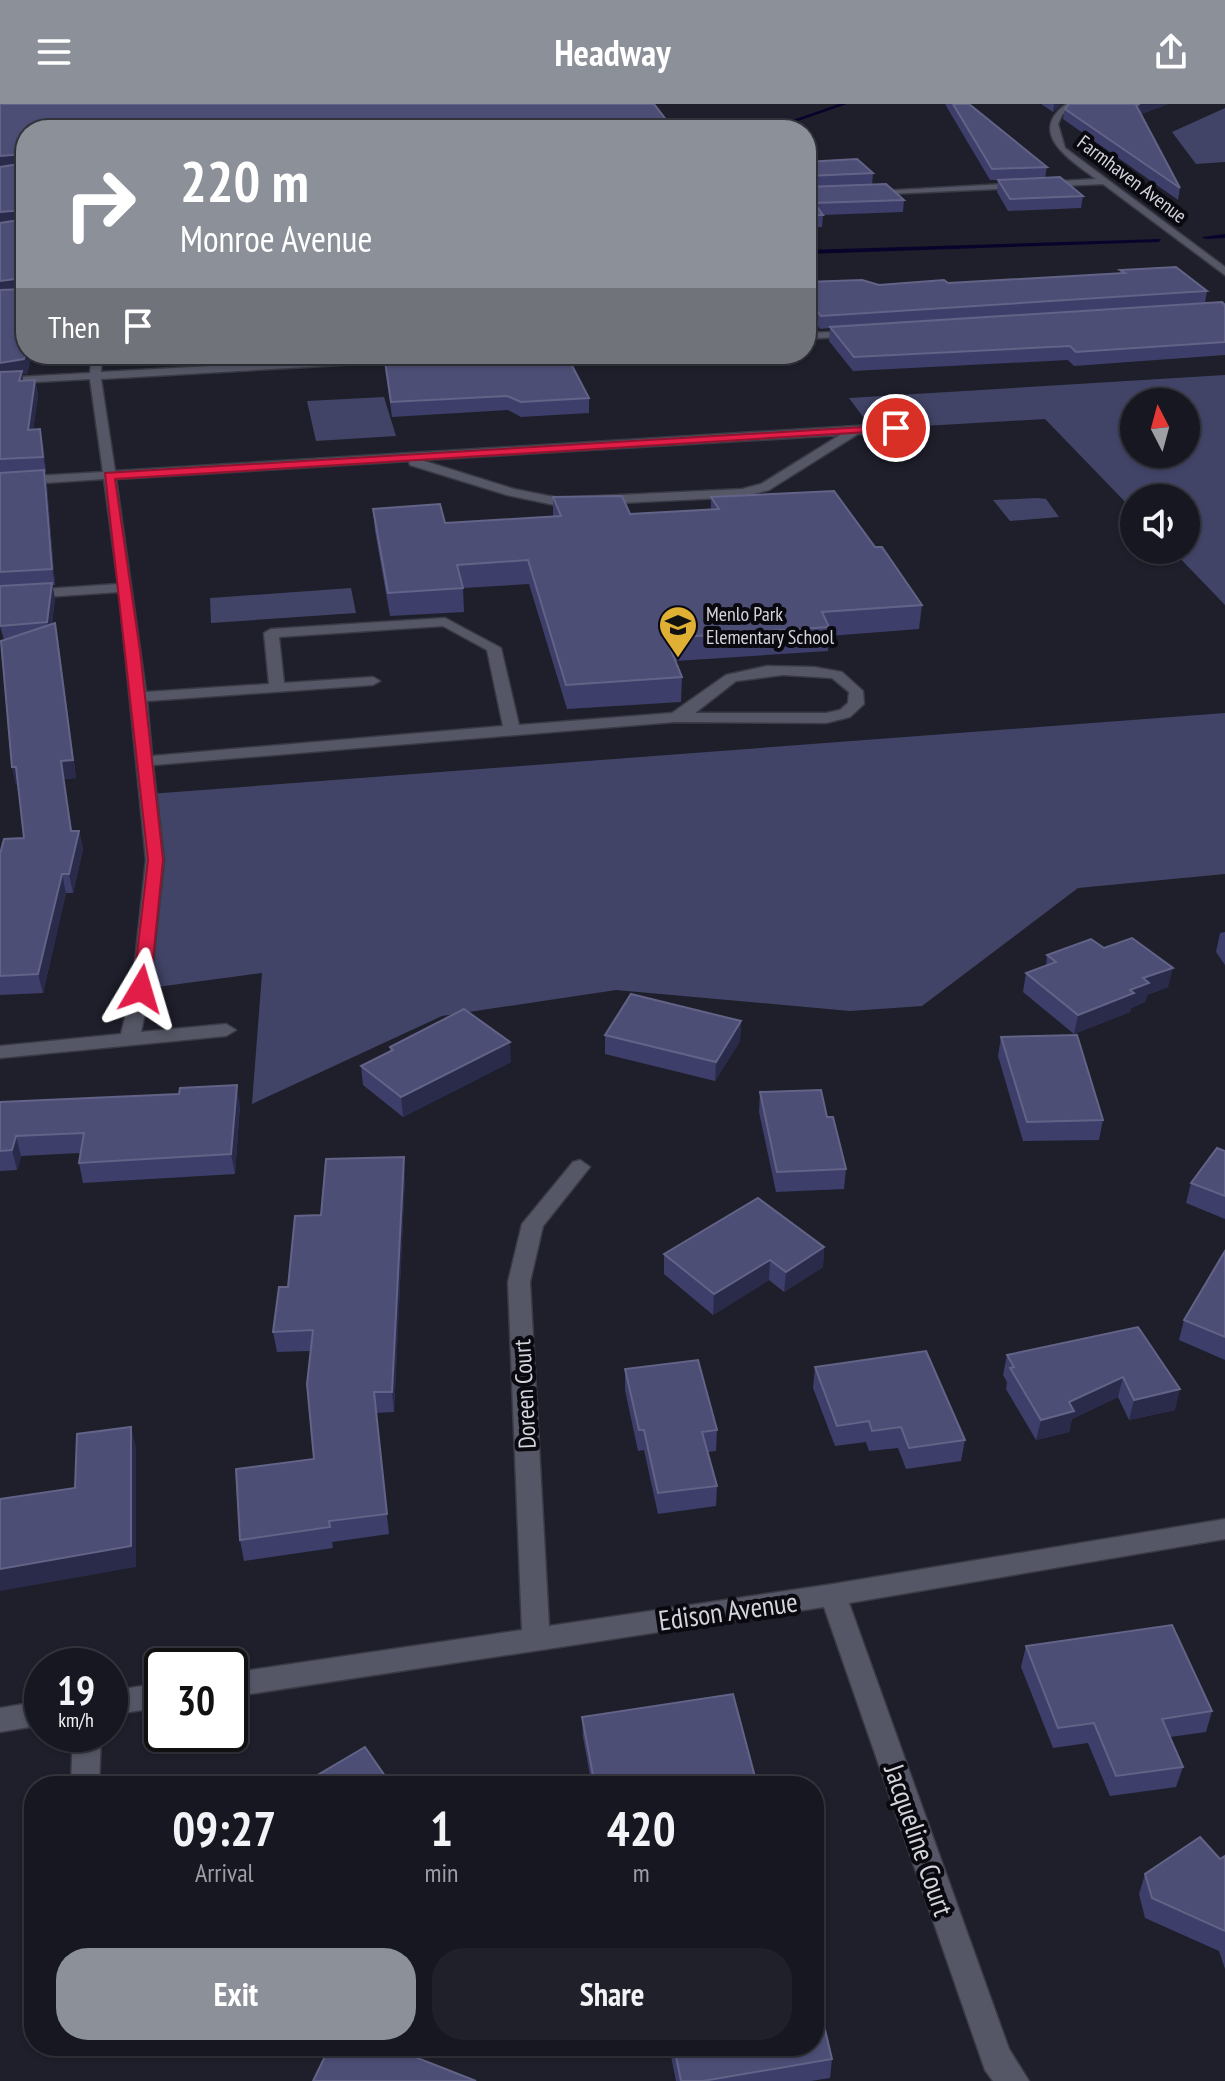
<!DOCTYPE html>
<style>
:root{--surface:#161720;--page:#1f2029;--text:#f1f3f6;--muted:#9e9fa5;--line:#35363e;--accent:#8c9099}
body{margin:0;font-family:"PT Sans Narrow",sans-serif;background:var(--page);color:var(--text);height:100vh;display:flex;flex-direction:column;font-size:30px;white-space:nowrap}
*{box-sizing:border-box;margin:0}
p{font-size:26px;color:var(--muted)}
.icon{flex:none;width:44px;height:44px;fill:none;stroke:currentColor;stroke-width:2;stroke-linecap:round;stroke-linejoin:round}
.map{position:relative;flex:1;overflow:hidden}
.sheet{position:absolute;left:24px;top:1672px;width:800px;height:280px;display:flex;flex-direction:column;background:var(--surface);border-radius:32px;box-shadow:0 2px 6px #0004,0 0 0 2px var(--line)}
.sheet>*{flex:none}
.top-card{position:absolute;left:16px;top:16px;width:800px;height:244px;border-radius:32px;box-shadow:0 2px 6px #0004,0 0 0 2px var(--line);background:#8c9099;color:#fff;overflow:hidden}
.needle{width:52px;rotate:354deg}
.fabs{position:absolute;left:1120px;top:284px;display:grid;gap:16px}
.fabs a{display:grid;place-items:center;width:80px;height:80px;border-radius:50%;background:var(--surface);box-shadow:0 2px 6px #0004,0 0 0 2px var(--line);font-size:40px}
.speed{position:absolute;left:24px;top:1544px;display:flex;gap:16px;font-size:40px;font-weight:700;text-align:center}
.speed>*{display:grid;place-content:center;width:104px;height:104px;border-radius:50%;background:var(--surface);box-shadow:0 2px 6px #0004,0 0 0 2px var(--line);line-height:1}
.speed small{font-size:20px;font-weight:400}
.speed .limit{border:4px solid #111;border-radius:12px;background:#fff;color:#111}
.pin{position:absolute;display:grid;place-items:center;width:68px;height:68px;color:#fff;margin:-34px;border:4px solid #fff;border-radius:50%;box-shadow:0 2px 8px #0007}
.me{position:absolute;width:88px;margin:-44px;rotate:7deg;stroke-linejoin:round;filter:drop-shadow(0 0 6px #0008)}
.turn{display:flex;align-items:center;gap:28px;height:168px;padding:0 32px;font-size:36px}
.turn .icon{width:104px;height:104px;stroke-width:2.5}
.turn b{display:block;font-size:56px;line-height:68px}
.then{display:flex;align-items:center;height:76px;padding:0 32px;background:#0003;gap:16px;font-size:30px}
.eta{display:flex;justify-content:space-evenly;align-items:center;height:136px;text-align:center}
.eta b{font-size:48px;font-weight:700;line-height:56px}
.button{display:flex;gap:16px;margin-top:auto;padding:16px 32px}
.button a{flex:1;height:92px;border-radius:32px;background:var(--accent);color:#fff;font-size:32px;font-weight:700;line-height:92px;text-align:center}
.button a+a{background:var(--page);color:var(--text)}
header{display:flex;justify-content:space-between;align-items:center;height:104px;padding:0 32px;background:var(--accent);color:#fff;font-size:36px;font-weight:700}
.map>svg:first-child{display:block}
.green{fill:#424467;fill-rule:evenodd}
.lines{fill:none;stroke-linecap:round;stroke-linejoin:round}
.stream{fill:#09032b;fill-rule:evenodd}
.minor-casing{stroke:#393a44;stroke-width:3}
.minor{fill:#565766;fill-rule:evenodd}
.wall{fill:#3d3e6a}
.shaded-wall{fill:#2a2b4b}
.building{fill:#4d4e76;stroke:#626386;stroke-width:2}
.route{fill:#e11d48;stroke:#92132f;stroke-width:2}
.labels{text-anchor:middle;stroke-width:8;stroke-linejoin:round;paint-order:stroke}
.far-street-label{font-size:20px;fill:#d3d4dc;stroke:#09090f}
.far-poi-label{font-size:20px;fill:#d3d4dc;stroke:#09090f;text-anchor:start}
.street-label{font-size:24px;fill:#d3d4dc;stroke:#09090f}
.near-street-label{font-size:28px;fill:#d3d4dc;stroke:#09090f}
</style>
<header><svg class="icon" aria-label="menu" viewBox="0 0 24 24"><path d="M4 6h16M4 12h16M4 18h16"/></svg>Headway<svg class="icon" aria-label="share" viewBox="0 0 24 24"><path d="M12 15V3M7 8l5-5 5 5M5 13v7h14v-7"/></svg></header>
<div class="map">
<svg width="1225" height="1977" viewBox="0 0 1225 1977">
<rect width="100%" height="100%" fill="#1e1f2b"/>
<g class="green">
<polygon points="1225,4 1225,58 1196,60 1172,28"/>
<path d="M1225,271V501L1172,446H1186V394H1134V407L1045,315L872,325L849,294ZM1134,298H1186V350H1134Z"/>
<polygon points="384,293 396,332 316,337 307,297"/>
<polygon points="1038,394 1046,395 1059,413 1010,417 993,396"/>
<polygon points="351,484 356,509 211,519 210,494"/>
<polygon points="1225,609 1225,770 1078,784 922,902 850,907 616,886 442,912 252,1000 262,869 142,885 149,690"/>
</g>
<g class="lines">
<g class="stream">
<polygon points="839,0 847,0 772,26 764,26"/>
<polygon points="1225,130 1225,134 1205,135 1202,133"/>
<polygon points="1161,135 1159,138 806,150 806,146"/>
</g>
<g class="minor-casing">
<g id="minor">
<path d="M1066,0H1075L1062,11L1058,20L1065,44L1225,163V171L1103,80L866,91L862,88L1096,75C1072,57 1026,30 1066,0Z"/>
<polygon points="858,227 858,231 854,232 806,235 806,229"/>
<path d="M92,250H102L101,268L411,251L416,254L411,257L101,275L115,367L856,322L896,320L902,324L896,328L858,330L769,386L742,393L559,402L507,391L410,361L409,357L116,375L146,588L269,580L264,529L271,525L445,514L501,544L519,621L672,609L726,571L767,562L814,563L842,568L863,587L864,600L850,613L826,619L675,618L153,661L164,756L150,885L141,928L226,920L236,926L226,932L0,954V942L121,930L132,885L146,756L119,488L0,496V488L118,480L104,375L0,382V374L103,368L90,275L0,280V274L90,269ZM840,331L761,380L742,385L559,394L514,385L421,356ZM443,522L487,546L503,622L152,652L147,597L373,581L380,577L373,573L284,579L279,533ZM783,571L832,574L849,588L848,599L840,606L826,609H695L736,577Z"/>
<polygon points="580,1056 590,1063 543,1122 530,1178 549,1522 833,1480 1225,1415 1225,1435 849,1499 1009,1945 1029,1977 993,1977 985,1966 824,1503 230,1593 230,1569 522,1526 508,1178 522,1120 573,1058"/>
<polygon points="162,1579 162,1603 110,1611 110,1587"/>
<polygon points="42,1597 42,1621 0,1628 0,1604"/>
<polygon points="73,1630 101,1630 99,1682 71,1682"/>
</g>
</g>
<use href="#minor" class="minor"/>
</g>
<g class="wall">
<polygon points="0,0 674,26 26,26 26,250 32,250 27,270 22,270 23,277 35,276 38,291 33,326 43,340 46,368 44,368 47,382 55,481 52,481 55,495 52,520 58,536 76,674 64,675 72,727 79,727 83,745 73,789 66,789 43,889 0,891 0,750 24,734 18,681 16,681 12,663 4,536 0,522"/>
<polygon points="945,0 969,0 1047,63 1045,74 1083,92 1081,104 1008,107 997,88 998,76 990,76"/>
<polygon points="1041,0 1062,0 1053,8"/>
<polygon points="1069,0 1168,0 1141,10 1180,84 1178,96 1063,15 1065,5"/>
<polygon points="806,58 873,69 872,81 904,96 903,108 823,111 822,123 806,124"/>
<polygon points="1120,166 1207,187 1205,199 1225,201 1225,251 1074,262 1068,256 853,267 829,237 830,224 820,225 806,207 806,178 879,181 948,179 1120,170"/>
<polygon points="383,250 589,294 589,309 521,313 508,306 392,313"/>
<polygon points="553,393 630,410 711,405 711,393 875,443 922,501 919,525 829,532 828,547 676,557 682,573 681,598 567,605 529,480 463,484 464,508 390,512 375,427 373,405 445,419 553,413"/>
<polygon points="1225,828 1225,861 1216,848 1220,829"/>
<polygon points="1104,844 1168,883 1147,891 1145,898 1131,904 1130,908 1074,930 1023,888 1026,869 1046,862 1047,851"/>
<polygon points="741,917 740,937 715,977 605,950 605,931"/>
<polygon points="1001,933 1103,1016 1099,1036 1023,1037 998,952"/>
<polygon points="390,943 511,958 403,1013 363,981 361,962 390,947"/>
<polygon points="760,988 827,1013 846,1065 844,1085 776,1088 759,1008"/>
<polygon points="0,998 240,1001 235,1070 83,1079 79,1059 80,1049 21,1052 17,1066 0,1067"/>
<polygon points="1225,1047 1225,1115 1186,1099 1191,1079"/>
<polygon points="405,1073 394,1308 376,1309 389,1430 332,1438 333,1444 244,1457 240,1436 314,1355 310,1247 277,1248 273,1228 288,1183 321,1111"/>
<polygon points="824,1143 823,1163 784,1188 769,1176 713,1211 664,1170 664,1150"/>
<polygon points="1225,1147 1225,1256 1179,1236 1184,1216"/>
<polygon points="1138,1223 1175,1306 1129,1316 1118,1293 1072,1315 1069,1328 1036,1336 1006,1285 1007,1278 1003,1271 1007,1251"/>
<polygon points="815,1263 965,1336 961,1357 906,1365 898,1344 869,1347 866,1338 835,1342 813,1284"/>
<polygon points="625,1265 717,1326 716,1347 708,1348 717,1382 716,1402 658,1410 644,1346 638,1347 625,1286"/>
<polygon points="1026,1542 1212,1607 1206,1628 1170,1633 1183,1663 1176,1683 1110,1692 1088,1639 1053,1644 1021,1563"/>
<polygon points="582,1613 755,1673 754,1682 592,1682 583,1633"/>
<polygon points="1225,1752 1225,1865 1219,1847 1145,1814 1139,1790 1145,1770 1220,1755"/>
<polygon points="821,1906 832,1955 830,1974 811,1977 676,1977 669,1942 814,1942"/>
</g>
<g class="shaded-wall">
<polygon points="1054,0 1062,0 1053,8"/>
<polygon points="1140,0 1168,0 1135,12 1136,1"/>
<polygon points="24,50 26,62 0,64 0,52"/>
<polygon points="24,106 26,119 0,121 0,108"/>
<polygon points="23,174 26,187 0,191 0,177"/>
<polygon points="26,250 32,250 27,270 22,270 24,282 0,274 0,259"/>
<polygon points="35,276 38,291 31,341 28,326"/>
<polygon points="40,325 43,340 46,368 43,353"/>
<polygon points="44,366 47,382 55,481 52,465"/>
<polygon points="52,479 55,495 50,535 47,518"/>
<polygon points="55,519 76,674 64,675 75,746 61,657"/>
<polygon points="12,663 16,663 20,681 16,681"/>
<polygon points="79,727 83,745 73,789 69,770"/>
<polygon points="62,770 66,789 43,889 38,870"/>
<polygon points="1173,864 1168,883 1147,891 1145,898 1131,904 1130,908 1074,930 1078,911 1130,886 1143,874"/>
<polygon points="741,917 740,937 715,977 716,958"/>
<polygon points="510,938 511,958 403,1013 401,993"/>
<polygon points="237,981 240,1001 235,1070 231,1050"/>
<polygon points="16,1032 21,1052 17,1066 12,1046"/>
<polygon points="404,1053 405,1073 394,1308 392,1288"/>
<polygon points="824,1143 823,1163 784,1188 786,1168"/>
<polygon points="770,1156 769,1176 713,1211 714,1190"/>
<polygon points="1123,1273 1118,1293 1072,1315 1069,1328 1036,1336 1041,1316 1069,1298"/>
<polygon points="1180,1285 1175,1306 1129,1316 1134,1296"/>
<polygon points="131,1323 136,1343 136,1463 0,1487 0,1465"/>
<polygon points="823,1887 820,1906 816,1888"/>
</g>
<g class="building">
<polygon points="0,0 654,0 674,26 528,26 526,22 447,26 26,26 26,56 24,50 0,52"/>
<polygon points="953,0 969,0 1047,63 992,65"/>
<polygon points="1069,0 1140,0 1136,1 1180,84 1065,5"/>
<polygon points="857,55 873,69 807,72 806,75 806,58"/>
<polygon points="26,59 26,113 24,106 0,108 0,63"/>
<polygon points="1060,73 1083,92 1010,95 998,76"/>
<polygon points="886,80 904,96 814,99 823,111 806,111 806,83"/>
<polygon points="26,115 26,249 24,255 0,259 0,186 26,185 23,174 0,177 0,119"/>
<polygon points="1176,163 1207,187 821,212 806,193 806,178 862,176 879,181 944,176 948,179 1125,169 1120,166"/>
<polygon points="1222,198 1225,201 1225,238 1076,248 1070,242 854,253 830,223"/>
<polygon points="384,250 566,250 589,294 521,298 507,292 391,298"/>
<polygon points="22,267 19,277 35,276 28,326 40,325 43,353 0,355 0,268"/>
<polygon points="44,366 52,465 0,468 0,369"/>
<polygon points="834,387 875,443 882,443 922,501 822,508 829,523 666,534 682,573 566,581 528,456 457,461 463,484 388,489 373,405 440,400 445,419 561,412 553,393 622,392 630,410 719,405 711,393"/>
<polygon points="52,479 47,518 0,522 0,482"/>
<polygon points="55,519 73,656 61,657 71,727 79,727 69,770 62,770 38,870 0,872 0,750 4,735 24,734 16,663 12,663 1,537"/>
<polygon points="1132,834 1173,864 1143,874 1149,879 1130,886 1134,889 1078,911 1026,869 1056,858 1047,851 1091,835 1104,844"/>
<polygon points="631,890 741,917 716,958 605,931"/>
<polygon points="464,905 510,938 401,993 361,962 393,946 390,943"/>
<polygon points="1077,931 1103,1016 1027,1018 1001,933"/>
<polygon points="237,981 231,1050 79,1059 84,1029 16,1032 12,1046 0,1047 0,998 179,990 180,984"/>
<polygon points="821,986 827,1013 833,1013 846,1065 777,1068 760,988"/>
<polygon points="1217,1044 1225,1047 1225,1092 1191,1079"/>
<polygon points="404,1053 392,1288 374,1288 387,1410 329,1417 330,1423 240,1436 236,1365 314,1355 307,1280 313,1226 273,1228 279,1183 288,1183 295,1112 321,1111 326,1055"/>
<polygon points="758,1094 824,1143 786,1168 770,1156 714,1190 664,1150"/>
<polygon points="1225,1147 1225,1233 1184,1216"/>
<polygon points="1138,1223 1180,1285 1134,1296 1123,1273 1069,1298 1074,1307 1041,1316 1010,1264 1014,1263 1007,1251"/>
<polygon points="926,1247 965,1336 909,1344 901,1323 872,1327 869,1317 837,1322 815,1263"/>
<polygon points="698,1256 717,1326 702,1328 717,1382 658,1389 644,1326 639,1326 625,1265"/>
<polygon points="131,1323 131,1442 0,1465 0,1395 75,1384 77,1330"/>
<polygon points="1172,1521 1212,1607 1162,1615 1183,1663 1116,1672 1094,1619 1058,1624 1026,1542"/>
<polygon points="733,1590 755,1673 692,1682 595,1682 582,1613"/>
<polygon points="365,1643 392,1682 299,1682"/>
<polygon points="1200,1733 1220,1755 1225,1752 1225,1827 1152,1794 1145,1770"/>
<polygon points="814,1851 823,1887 816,1888 832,1955 703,1977 681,1977 674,1942 814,1942"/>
<polygon points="330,1942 387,1942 476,1977 313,1977"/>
</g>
<polygon class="route" points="896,321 900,326 115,375 140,547 163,756 150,885 147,889 135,889 133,885 148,756 105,369"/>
<defs>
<g id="school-pin" transform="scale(2)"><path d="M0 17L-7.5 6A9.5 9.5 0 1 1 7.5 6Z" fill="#dfb034" stroke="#09090f"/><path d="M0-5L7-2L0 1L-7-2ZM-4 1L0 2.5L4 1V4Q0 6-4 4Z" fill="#111"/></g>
</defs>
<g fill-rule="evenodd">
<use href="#school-pin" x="678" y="521"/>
</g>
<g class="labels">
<g class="far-street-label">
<text transform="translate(1132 75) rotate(37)" y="7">Farmhaven Avenue</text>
</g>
<g class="far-poi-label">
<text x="706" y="517">Menlo Park<tspan x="706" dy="23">Elementary School</tspan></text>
</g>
<g class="street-label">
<text transform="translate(525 1290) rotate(-93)" y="8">Doreen Court</text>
</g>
<g class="near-street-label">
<text transform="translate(728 1507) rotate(-8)" y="10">Edison Avenue</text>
<text transform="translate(919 1736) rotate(71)" y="10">Jacqueline Court</text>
</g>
</g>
</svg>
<div class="fabs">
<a><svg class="needle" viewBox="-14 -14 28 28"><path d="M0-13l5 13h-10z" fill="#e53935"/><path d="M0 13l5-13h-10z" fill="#9e9fa5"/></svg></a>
<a><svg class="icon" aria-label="sound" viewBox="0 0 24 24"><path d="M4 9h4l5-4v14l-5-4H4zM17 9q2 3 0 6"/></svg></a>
</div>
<div class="speed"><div>19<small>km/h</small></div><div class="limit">30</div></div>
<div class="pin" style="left:896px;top:324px;background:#d93025"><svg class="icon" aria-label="arrive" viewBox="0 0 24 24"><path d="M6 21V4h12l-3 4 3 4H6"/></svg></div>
<svg class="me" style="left:141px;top:885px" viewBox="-20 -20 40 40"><path d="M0-17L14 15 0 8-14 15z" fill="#e11d48" stroke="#fff" stroke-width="4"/></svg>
<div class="top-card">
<div class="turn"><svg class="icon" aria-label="right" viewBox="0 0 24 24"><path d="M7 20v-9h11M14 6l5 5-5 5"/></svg><div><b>220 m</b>Monroe Avenue</div></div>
<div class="then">Then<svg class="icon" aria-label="arrive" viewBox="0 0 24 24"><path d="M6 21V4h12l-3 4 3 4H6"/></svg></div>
</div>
<section class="sheet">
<div class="eta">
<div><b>09:27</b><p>Arrival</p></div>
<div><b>1</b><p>min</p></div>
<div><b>420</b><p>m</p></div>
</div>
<div class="button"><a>Exit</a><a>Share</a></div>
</section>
</div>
